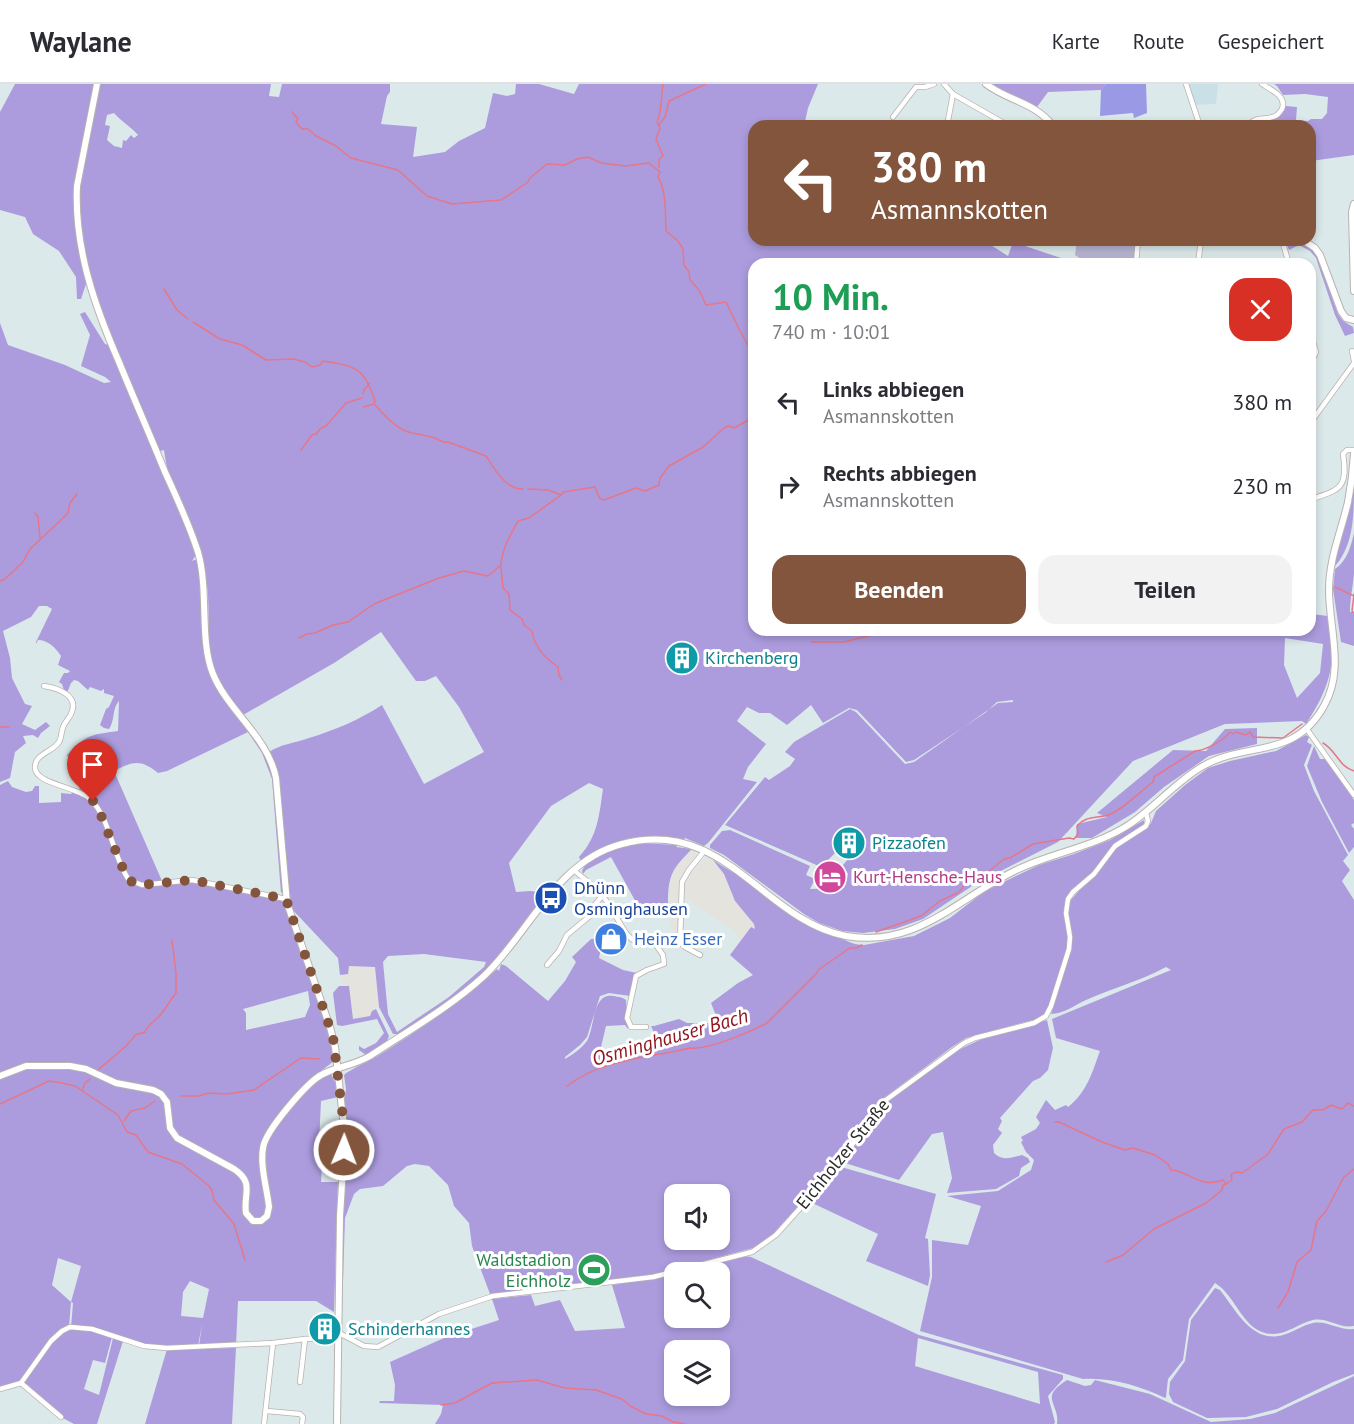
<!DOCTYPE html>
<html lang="de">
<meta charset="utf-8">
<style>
:root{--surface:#fff;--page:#f2f2f3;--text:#2b2b33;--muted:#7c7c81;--line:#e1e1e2;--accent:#83553c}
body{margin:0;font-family:"PT Sans",sans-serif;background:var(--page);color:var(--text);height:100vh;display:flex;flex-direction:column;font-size:22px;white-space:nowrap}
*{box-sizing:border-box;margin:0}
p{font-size:20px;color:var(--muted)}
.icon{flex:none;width:33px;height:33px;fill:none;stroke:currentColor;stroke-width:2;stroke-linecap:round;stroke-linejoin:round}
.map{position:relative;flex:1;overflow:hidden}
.panel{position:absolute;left:748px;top:174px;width:568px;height:378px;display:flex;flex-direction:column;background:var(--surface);border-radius:18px;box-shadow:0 3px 9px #0003}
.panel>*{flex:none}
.guide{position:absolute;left:748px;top:36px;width:568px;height:126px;border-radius:18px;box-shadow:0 3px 9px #0003;background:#83553c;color:#fff;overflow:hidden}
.tools{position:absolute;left:664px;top:1100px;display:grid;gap:12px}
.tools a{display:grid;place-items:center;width:66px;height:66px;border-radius:12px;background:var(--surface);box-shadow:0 3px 9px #0003;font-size:30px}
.pin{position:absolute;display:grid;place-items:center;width:51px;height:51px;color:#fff;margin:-62px -26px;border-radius:50% 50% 50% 0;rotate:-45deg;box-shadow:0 0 6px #0007}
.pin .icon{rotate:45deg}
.me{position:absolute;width:66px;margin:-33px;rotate:1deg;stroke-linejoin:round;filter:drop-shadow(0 0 4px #0008)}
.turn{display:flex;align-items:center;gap:21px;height:126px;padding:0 24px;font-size:27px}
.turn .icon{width:78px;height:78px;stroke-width:2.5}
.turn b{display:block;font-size:42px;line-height:51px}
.round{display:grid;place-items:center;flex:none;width:63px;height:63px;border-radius:18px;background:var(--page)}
.head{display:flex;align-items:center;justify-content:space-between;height:102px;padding:0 24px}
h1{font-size:36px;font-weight:600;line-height:45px;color:#1e9e55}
.button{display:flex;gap:12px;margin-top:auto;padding:12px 24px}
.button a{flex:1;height:69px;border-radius:18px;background:var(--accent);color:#fff;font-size:24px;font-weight:600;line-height:69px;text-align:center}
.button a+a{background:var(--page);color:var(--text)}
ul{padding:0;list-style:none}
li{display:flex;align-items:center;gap:18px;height:84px;padding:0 24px}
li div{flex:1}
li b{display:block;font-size:22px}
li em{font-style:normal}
header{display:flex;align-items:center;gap:36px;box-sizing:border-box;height:84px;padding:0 30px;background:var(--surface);border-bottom:2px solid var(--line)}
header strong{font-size:28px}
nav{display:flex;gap:33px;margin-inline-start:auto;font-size:21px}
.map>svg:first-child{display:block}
.industrial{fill:#e4e3dd}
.education{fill:#cae0e7}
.green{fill:#ac9cde;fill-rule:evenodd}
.cemetery{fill:#b7b5d3}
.pitch{fill:#9999e5}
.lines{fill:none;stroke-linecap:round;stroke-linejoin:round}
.stream{stroke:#e67688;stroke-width:1.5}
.street-casing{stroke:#b9b2ad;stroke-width:6}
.secondary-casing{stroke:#b9b2ad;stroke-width:8}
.street{stroke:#fff;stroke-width:4.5}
.secondary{stroke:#fff;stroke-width:6}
.route{stroke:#83553c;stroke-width:10;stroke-dasharray:0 18}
.labels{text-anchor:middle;stroke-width:6;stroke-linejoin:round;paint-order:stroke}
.culture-label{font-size:18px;fill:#0d838f;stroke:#fff;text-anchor:start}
.hotel-label{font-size:18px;fill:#b23c85;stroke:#fff;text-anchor:start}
.transit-label{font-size:18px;fill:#164399;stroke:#fff;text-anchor:start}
.shop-label{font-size:18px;fill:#366cbe;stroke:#fff;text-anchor:start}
.street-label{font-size:18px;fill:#2a2a2a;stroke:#fff}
.leisure-label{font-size:18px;fill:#27864d;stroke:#fff;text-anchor:end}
.water-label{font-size:20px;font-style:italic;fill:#911620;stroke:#fff}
</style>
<header>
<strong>Waylane</strong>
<nav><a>Karte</a><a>Route</a><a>Gespeichert</a></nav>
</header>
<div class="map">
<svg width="1354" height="1340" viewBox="0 0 1354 1340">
<rect width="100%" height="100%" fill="#dce9eb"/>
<g class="industrial">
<polygon points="692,765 697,771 681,792 679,799 680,846 678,855 676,856 670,839 669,803 676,781"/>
<polygon points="708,774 713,776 723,788 732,813 754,841 755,845 740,856 736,852 738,850 684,813 684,803 688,793 703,776"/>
<polygon points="348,882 375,883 379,923 372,927 370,932 353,935 349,902 343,902 340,891 348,890"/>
</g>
<polygon class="education" points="1188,0 1218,0 1216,20 1195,21"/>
<g class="green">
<polygon points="15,0 95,0 77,87 75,106 87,197 81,215 77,215 76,193 59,167 33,150 25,133 0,126 0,28"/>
<path d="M100,0H271L269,12L279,13L282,0H390V8L387,12L381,40L417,43L413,73L445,68L459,57L485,44L493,9L507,12L515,10L516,0H539L574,10L579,0H818L808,24L804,42H754V156H983L1008,172L1013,158L1079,180H754V546H1246L1251,549L1252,546H1311V530L1328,532C1329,542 1331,551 1332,561C1334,591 1322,616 1306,640L1302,637L1225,640L1133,677L1058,758L975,800L923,835L895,845L863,849L842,847L819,839L804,830L724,771L710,764V761L722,747L730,746L810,782L806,791L815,795L810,805L844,804L848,790L843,781L858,763L846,752L835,769L821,783L725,741L765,693L769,696L790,682L795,675L785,668L794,658L850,625L856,628L905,680L914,678L998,619L1013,618V616L997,618L985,629L914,676L906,678L857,626L849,624L823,639L811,621L787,641L770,629H759L747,623L737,637L766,660L748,683L743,695L757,698L708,759L704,762L685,754L683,756C638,749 619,752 581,777L579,773C598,752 599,732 603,705L589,699L551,722L509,779L516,808L530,807L548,809C529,833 512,859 491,881C465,909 430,928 399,950H393L379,923L375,883L349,882L348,890L340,891L338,874L290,823L282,746L269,668C281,660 295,659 309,654C335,646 359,636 382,621L424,700L484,668L459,623L436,592L425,597H416L381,548L334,579L243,631C232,617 218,602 213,585C204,555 213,516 204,489C192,448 169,408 164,366L160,367C126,291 77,196 79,112C80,75 92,37 100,0ZM114,29C122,38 130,42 138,51L134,54L131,51L126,57L123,56L122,64L114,62L107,56L110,42L105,41L107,31ZM1285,554L1323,560L1320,589L1297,614L1284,581ZM424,870L486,878L484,883L449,913L397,948L388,930L383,878L388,872Z"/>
<polygon points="986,0 1106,0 1101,6 1048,8 1037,23"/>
<polygon points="1274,0 1354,0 1354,71 1311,77 1311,42 1271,42 1268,37 1279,33 1286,22 1297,23 1296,36 1308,37 1311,35 1322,35 1327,29 1328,13 1305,10 1283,11 1277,2"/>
<polygon points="1285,156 1302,158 1316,169 1338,230 1343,237 1353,243 1354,249 1345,252 1335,231 1316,174 1310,167 1299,161 1289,166"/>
<path d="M85,228L105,260L109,261L190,450L196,471L192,477L197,475L199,484L208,585L264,668L268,677L274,695L283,807L281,809L272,695L262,669L248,648L167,687L158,689C141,675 133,677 114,687L162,797L145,800L132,797L127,791L94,713L79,705L80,703L67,671C87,650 90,651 118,647L119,617C112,624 115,637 109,645L104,644L100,641L106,625L109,623L114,612L104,609V605L101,607L90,603L88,606L78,597L74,596L71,599L67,609L64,606L62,600L59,598L64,589H68L70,587L58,581L61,572C56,564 48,556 38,556L36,560V558L52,525L47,522H39L31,533L3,547L10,574L12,594L25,620L32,622L22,640L35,646L46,638L50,642L41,649L38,654L33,651L23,652L26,659L15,668L10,694L0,698V239L8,261L65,281L104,299L111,298L105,293L81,282L90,251L80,230Z"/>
<path d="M1354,401C1354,430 1354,462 1334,483Z"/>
<path d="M1354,449C1354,462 1354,476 1354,489C1353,503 1350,515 1350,528H1354V519V562L1341,558L1333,505L1335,485C1347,477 1351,462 1354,449Z"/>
<polygon points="1257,644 1257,660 1209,672 1164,703 1135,728 1092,754 1076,754 1077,740 1107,733 1097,729 1173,666 1206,667 1225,645"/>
<path d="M1306,651L1309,653L1307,658L1312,661L1304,681L1314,707L1348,771L1343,777L1350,786L1342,797L1354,816V1242C1340,1245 1327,1233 1313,1236C1299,1239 1288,1250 1273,1250C1243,1250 1237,1212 1215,1199L1189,1235L1183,1276L1168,1295L1166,1313L1165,1314C1141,1302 1110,1293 1083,1295L920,1247L932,1193V1156L968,1161L981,1122L947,1112L998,1107L1031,1086L1034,1076L1026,1068L1021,1058L1023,1057L1021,1053L1036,1045L1040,1039L1036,1033L1046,1016L1055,1026L1066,1021L1068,1023C1087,1008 1092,989 1100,967L1056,954L1052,935L1171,886L1166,883C1140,897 1113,904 1086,916C1075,921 1063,930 1051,930L1071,866L1068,825L1071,816L1112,768L1126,757L1146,745L1151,739L1156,727L1185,701L1208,684L1230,677L1276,667Z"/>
<polygon points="1314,662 1320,675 1325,675 1354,716 1354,739 1351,741 1354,745 1354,763 1349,769 1322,718 1307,682"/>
<path d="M8,697L12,703L26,708L32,707L35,702H39V719L61,718V709L71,710L74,707L89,715L99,730L126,795L134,801L143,802L191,798L280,815L285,821L332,956L334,977L321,987L323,990H331L337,1002L338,1013L321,1017L319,1059L322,1082L321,1098H338L334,1228L316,1217H238L236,1261L199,1262L202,1240L198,1262L145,1261L93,1245L71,1243L73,1219L71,1218L69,1243L61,1247L21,1297L0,1304V701ZM308,907L310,921L305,933L246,946V929L243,925ZM58,1174L81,1182L71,1218L52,1201ZM190,1197L209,1205L203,1234L181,1232L183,1208Z"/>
<path d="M1144,736V741L1112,763L1090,791L1072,806L1066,815L1064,825L1068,852L1067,865L1047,928L1037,935L966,954L952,963L880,1017L872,1025L839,1078L770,1153L757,1163L656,1190L490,1210L472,1162L469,1139L454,1122L448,1101L429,1082L415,1080L407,1082L383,1102L360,1105L354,1110L345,1134L342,1228L344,1017L346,1005L344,991C349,986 375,974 384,968C423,943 463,917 497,885L499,887L501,880L506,882L548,917L565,897L576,878L572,873L591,855L603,854L599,874L623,886L637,889L630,912L609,909L600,912L587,953L580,961L565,973V975C572,971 582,964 587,957C595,943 592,909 613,912C619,913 622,913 626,916L628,945L625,941L606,942L601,963L602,969L627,965L652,957L655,951L651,942H654L679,935L687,939H719L711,919L738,899L753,891L730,871L751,843L755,845L754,840L735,817L724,790L713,776C723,783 733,788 744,795C775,818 804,844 842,855C850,858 855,861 864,861L914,852L950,834L985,807L1039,781L1074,770L1110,756ZM675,1110H720V1155H675Z"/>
<path d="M639,759L678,761L676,763L692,765C672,785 668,791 668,820L654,821L643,831L611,773L586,786L583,790L582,787C588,770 623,763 639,759Z"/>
<polygon points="339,902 349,902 353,935 370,932 372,927 376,925 389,952 387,957 366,971 359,966 359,962 364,965 376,959 384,949 377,935 342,942 337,941 333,909"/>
<path d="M1047,936L1053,964L1048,986L1040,994L1033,997L1000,1034L1002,1037L998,1045L1002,1049L993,1061L994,1069C1003,1078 1012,1073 1022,1071L1028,1074L1030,1078L1021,1084L1019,1092L996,1105L947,1109L952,1094L943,1048L932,1050L899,1096L845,1079V1075L882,1022L954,968L986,953Z"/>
<polygon points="841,1083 936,1110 925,1154 928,1155 930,1191 928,1202 866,1177 878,1150 808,1117"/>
<path d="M744,1172L751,1173L919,1251L1063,1291V1295L1048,1312L1055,1338L1054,1340H435L441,1330L443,1321L379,1319L380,1317H394L395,1301L390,1278L444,1254L499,1236L492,1215L531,1211L535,1222L560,1216L575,1247L625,1244L612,1201L675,1190V1233H720V1188H682ZM918,1254L1038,1288L1040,1320L915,1282ZM675,1266H720V1311H675Z"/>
<path d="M1215,1204L1220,1206C1236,1226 1252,1260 1283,1251C1293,1248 1303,1241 1313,1239C1327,1236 1340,1247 1354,1245V1290L1333,1298L1277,1325L1246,1333L1207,1334L1173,1318L1169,1310L1170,1298L1185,1277L1191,1236Z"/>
<path d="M70,1244L92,1246L112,1253L105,1279L93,1276L84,1305L99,1311L113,1254L123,1257L97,1340H74L61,1333L24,1298C37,1279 48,1255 70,1244Z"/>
<polygon points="236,1264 232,1340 145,1340 167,1265"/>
<path d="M1354,1292V1340H1057C1060,1319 1038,1314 1067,1296L1085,1302L1091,1301L1095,1296L1150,1310L1211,1338L1250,1335L1275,1329Z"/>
</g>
<polygon class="cemetery" points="1077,156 1137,156 1134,180 1088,180 1075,171"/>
<g class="pitch">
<polygon points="1106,0 1146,0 1147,29 1134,34 1133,29 1100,32 1101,6"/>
<polygon points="609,1176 610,1195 579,1196 578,1177"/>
</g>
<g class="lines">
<g class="stream">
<path d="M292,28L298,35L296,38L302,45H308L316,52L336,62L351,74L398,86L427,112L452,120L501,116L528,98L530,94L547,80L565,81L577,75L588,73L601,79L625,82L649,79L660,88L658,93C667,108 665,130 666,147L678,157L683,165L684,181L689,188L690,196L699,206L706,221L726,218L739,245L754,272"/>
<polyline points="659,41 665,33 669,17 706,0"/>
<path d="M659,83V75L663,72L656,55L660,44L657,38C662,28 661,12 663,0"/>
<polyline points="164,205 177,226 188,235"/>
<path d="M193,238L220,255L242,261L266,276L293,275L305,278L312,283L320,281L323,277C357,282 365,285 375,317L374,320C385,331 395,345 412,349C419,350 428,352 435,354C441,357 442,359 448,358L486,372C495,386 505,405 523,405"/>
<polyline points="363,310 364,306 370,299"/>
<polyline points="364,323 374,320"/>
<polyline points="301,366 312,351 316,350 321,344 326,342 346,319 362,314"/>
<polyline points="528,405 548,406 561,411 563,408 595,403 600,415 604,416 636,404 645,407 659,401 660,394 669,382 703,363 724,344 729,342 734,344 754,333"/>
<polyline points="35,429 38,433 40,454"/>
<path d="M501,483L503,504L509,510L510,526L522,535L524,541L532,547C534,563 545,574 558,583L559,591L562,596"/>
<polyline points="0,497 5,495 23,478 30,465 62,435 68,429 70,419 77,410"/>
<polyline points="1335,503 1354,512"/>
<polyline points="1354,510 1352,527 1354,529"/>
<path d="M299,554L307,550L315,549L333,541L348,538L374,520L439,494L464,487L488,492L501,481C502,465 510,452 518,437L529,434L561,411"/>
<polyline points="811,558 844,558 891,546 902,550 914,546"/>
<polyline points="0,643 9,643"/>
<path d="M1323,659C1336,666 1339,683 1354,687"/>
<path d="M876,848L921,832L940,817L957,809L962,805L964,800L982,793L1004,775L1010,774L1033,760L1069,754L1074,755L1078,750L1077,742C1086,731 1098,735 1111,730C1124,724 1141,707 1153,698L1154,693L1195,667C1205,667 1226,655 1230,648L1233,650L1236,648L1246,651L1250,648L1253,653L1283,654L1302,640"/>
<path d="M98,986C109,976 129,962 135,951L145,948C148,940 156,937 161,930C167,923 170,916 176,909V889L172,856"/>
<path d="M567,1002C602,975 648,974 690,964C709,966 750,948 767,939L817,889L818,886L850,864H856L862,861"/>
<polyline points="82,1006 85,999 90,995"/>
<polyline points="181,1012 199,1012 208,1009 227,1010 254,1006 301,974 319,975"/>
<polyline points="0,1020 49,997 62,999 75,1002 118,1031 127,1048 136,1051 148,1068 182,1080 208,1101 212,1106 214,1116 234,1140 245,1176"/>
<polyline points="124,1037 131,1027 145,1024 155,1017"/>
<path d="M1055,1038H1059L1102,1058L1125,1066L1133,1064L1155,1071L1168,1080L1171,1086C1190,1087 1200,1105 1223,1096L1226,1100L1232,1096L1231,1090L1237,1088L1242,1089L1268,1070L1284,1045L1302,1038L1313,1026H1323L1331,1021L1342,1025L1348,1019L1354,1022"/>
<polyline points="1106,1178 1123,1171 1154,1145 1206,1119 1222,1106 1223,1101 1226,1100"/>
<polyline points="1278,1224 1288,1208 1297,1178 1311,1166 1317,1137 1326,1127 1344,1093 1354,1085"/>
<polyline points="441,1321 455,1319 492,1299 537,1296 565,1304 596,1306 622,1315 630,1322 646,1330 662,1332 673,1338 686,1340"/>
</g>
<g class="street-casing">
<g id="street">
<polyline points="944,0 953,10 1009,42"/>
<polyline points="1186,0 1200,42"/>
<polyline points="893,33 916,3 925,3 934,0"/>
<polyline points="947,42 953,10"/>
<path d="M1248,42C1256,31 1265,37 1275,32C1278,31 1280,28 1282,25C1287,12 1271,6 1262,0"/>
<polyline points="1282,156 1289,180"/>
<polyline points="1136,180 1138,156"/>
<polyline points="1198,180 1201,156"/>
<polyline points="1311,251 1316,268 1311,279"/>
<polyline points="1352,267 1354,277"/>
<polyline points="1311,338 1354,279"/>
<path d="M1311,415C1341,406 1348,403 1343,370L1347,366H1354"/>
<path d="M44,602C57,604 80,611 71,630C69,634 66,637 64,641C61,646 62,653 59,658C53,668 34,670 35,684C36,700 77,703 89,714C110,732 113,774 129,796L142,801L192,796L286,815"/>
<polyline points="1306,644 1354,711"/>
<path d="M574,786C584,796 598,803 605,815C633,857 623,865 680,858L682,798L689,786L705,766"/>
<polyline points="680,858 685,863 700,871"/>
<polyline points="547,881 559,867 567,851 591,831 592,824 603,811"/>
<polyline points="646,943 631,943 627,934 636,892 647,886 664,880 663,871 656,861"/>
<polyline points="300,1298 305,1255"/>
<polyline points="21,1299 61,1333"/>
<polyline points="0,1305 21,1299 51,1257 62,1247 70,1243 92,1245 144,1262 167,1264 273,1259 305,1255 328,1254 341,1250 364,1262 378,1263 439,1230 493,1212 653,1193 752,1168 776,1151 837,1083 879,1021 964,959 975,954 1034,939 1046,932 1051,922 1069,865 1070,853 1066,829 1068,815 1073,808 1094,790 1115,762 1146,742 1148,737 1146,729"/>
<polyline points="267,1327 300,1330 303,1333 302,1340"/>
<polyline points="264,1340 273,1259"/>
</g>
</g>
<g class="secondary-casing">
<g id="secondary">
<path d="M97,0L77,102C74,164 95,223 119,278C134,315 150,351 165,388C177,414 189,440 198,468C209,506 199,556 213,590C228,627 268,653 276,694L287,819L330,943L335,963L345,1052L340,1132L337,1340"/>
<path d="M986,0C1008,17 1035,18 1053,42"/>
<polyline points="1354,120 1352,128 1354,207"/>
<polyline points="1303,156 1315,164 1320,171 1341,227 1346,234 1354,236"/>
<path d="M0,992L26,982H70L86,985L116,999L153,1006L161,1010L167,1018L170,1044L177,1054L234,1085C255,1099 243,1110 246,1129L253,1137H261L267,1132L269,1123C267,1104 260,1083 263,1064C265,1047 308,997 323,990C338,982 353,982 370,972C408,947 450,923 484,892C530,848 556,777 622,760C726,733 762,836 846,852C920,865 962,809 1023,783C1057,768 1095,762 1127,742C1154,725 1175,698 1203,682C1247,657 1294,676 1324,622C1345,585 1329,545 1329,506C1329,475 1341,448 1348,418C1351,402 1353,386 1354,370"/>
</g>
</g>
<use href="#street" class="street"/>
<use href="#secondary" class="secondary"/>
</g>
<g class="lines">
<polyline class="route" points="93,717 100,729 126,792 132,798 140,801 192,796 286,815 333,953 344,1042 344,1066"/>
</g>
<defs>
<g id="building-disc" transform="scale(1.725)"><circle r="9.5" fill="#0f9aa8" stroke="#fff"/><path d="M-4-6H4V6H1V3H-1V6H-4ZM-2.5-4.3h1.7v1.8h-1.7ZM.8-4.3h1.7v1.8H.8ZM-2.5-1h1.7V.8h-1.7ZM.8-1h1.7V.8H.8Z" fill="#fff"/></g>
<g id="hotel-disc" transform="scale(1.725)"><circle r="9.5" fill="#d1479c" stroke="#fff"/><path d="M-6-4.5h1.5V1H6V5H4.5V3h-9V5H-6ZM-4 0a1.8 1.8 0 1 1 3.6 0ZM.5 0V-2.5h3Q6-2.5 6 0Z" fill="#fff"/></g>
<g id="bus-disc" transform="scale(1.725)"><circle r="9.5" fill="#1a4fb4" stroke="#fff"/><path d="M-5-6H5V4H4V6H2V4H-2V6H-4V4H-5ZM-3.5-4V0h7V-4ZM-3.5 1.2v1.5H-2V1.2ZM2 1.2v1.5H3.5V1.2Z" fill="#fff"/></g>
<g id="shop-disc" transform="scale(1.725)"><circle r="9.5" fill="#3f7fe0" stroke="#fff"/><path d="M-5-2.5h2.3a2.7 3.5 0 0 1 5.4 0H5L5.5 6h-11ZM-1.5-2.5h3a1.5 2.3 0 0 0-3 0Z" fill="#fff"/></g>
<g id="stadium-disc" transform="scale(1.725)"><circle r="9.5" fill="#2e9e5b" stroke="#fff"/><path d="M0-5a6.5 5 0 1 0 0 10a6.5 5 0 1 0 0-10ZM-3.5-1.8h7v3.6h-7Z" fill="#fff"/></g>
</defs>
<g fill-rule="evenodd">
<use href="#building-disc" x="682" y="574"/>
<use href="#building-disc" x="849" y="759"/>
<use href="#hotel-disc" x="830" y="793"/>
<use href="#bus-disc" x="551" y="814"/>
<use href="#shop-disc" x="611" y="855"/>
<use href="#stadium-disc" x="594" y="1186"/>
<use href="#building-disc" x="325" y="1245"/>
</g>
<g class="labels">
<g class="culture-label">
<text x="705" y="580">Kirchenberg</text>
<text x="872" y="765">Pizzaofen</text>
<text x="348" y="1251">Schinderhannes</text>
</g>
<g class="hotel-label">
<text x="853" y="799">Kurt-Hensche-Haus</text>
</g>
<g class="transit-label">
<text x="574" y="810">Dhünn<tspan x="574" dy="21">Osminghausen</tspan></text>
</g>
<g class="shop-label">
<text x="634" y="861">Heinz Esser</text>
</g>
<g class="street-label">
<text transform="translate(843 1070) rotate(-51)" y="6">Eichholzer Straße</text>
</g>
<g class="leisure-label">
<text x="571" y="1182">Waldstadion<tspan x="571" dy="21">Eichholz</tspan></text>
</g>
<g class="water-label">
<text transform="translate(670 953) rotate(-16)" y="7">Osminghauser Bach</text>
</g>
</g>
</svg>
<div class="tools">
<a><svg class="icon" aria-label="sound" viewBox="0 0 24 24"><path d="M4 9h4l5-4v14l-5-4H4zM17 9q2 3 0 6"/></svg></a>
<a><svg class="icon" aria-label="search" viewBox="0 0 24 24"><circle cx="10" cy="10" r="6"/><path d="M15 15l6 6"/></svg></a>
<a><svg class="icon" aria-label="layers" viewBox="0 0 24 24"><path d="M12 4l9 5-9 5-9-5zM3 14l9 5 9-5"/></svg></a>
</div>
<div class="pin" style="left:93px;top:717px;background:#d93025"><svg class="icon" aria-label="arrive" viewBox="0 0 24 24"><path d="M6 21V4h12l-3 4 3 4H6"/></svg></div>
<svg class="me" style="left:344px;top:1066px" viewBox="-20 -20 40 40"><circle r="17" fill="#83553c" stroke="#fff" stroke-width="3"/><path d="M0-11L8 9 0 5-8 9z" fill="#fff"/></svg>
<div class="guide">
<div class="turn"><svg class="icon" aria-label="left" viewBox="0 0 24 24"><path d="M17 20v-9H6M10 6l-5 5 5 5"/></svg><div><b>380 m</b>Asmannskotten</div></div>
</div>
<section class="panel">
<div class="head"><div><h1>10 Min.</h1><p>740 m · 10:01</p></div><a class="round" style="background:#d93025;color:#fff"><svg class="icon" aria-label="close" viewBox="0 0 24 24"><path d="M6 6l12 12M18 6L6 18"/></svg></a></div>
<ul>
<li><svg class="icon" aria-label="left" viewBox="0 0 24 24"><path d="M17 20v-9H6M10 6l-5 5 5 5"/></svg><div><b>Links abbiegen</b><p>Asmannskotten</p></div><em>380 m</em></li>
<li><svg class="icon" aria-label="right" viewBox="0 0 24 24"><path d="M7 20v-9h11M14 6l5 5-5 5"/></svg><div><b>Rechts abbiegen</b><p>Asmannskotten</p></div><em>230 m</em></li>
</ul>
<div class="button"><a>Beenden</a><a>Teilen</a></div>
</section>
</div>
